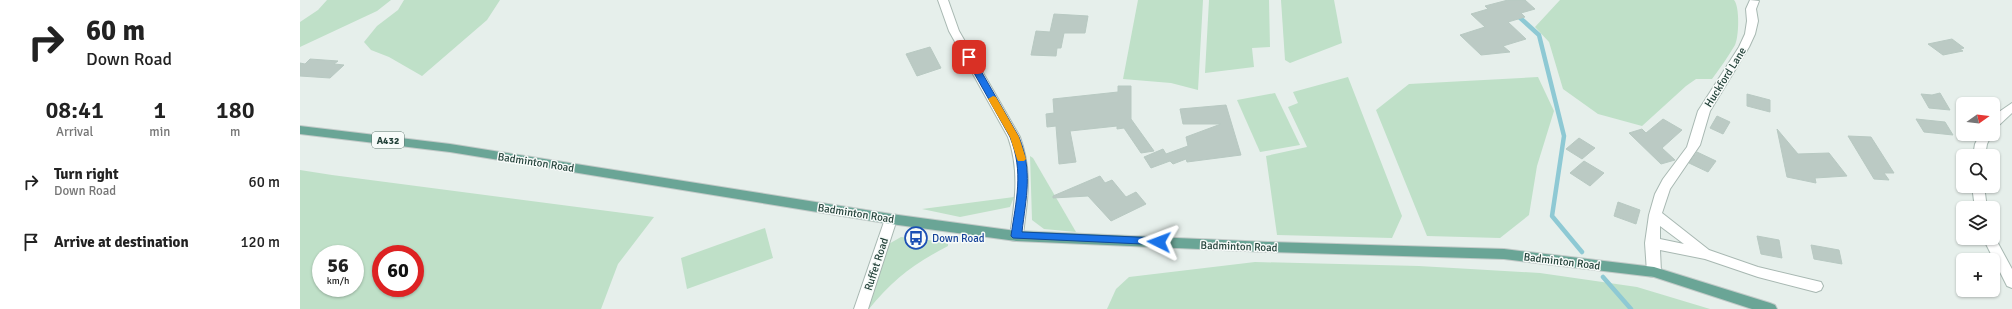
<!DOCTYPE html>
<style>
:root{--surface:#fff;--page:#f2f2f2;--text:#222;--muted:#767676}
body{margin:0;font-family:Signika,sans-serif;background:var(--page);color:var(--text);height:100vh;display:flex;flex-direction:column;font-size:15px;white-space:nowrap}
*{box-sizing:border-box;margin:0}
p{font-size:13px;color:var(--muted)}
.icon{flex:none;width:22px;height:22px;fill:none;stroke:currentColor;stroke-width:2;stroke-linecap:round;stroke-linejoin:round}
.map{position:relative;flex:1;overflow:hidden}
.panel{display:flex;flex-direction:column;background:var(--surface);width:300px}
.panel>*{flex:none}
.top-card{background:#fff;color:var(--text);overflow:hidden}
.needle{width:26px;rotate:76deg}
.tools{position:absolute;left:1656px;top:97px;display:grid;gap:8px}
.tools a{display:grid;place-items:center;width:44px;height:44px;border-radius:6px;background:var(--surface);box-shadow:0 1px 3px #0004;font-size:20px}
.speed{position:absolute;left:12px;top:245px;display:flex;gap:8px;font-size:20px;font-weight:700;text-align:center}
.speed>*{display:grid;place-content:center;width:52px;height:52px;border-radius:50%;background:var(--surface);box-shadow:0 1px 3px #0004;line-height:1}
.speed small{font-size:10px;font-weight:400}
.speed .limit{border:6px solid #d22;background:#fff;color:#111}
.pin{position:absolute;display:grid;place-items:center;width:34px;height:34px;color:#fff;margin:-17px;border-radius:8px;box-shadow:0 2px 6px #0006}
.me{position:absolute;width:44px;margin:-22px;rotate:273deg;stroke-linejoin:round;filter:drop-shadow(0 0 3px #0008)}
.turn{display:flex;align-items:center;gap:14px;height:84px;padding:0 20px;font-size:18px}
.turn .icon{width:52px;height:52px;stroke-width:2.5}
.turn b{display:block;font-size:28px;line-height:34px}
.eta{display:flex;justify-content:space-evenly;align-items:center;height:68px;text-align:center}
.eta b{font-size:24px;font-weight:600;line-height:28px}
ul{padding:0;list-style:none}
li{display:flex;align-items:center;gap:12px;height:60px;padding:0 20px}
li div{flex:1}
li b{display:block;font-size:15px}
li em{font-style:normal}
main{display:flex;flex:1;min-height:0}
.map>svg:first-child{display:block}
.green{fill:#bfe0c8;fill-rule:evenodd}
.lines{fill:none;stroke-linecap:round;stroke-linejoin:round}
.stream{stroke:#8ec9d4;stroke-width:4.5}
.building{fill:#bbcac4;stroke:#b8c9c2}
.minor-casing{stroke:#a8b8b2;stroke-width:2}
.tertiary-casing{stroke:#a8b8b2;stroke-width:2}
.primary-casing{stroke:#c2cac8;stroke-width:2}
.minor{fill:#fff;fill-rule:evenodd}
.tertiary{fill:#fff;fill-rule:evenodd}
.primary{fill:#6aa596;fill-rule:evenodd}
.route{fill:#1a73e8;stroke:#114b97}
.slow{fill:#f59e0b}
.labels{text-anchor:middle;stroke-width:3;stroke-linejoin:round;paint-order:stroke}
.shield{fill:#f7fbf9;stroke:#637a73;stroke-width:1}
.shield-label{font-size:10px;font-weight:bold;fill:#24423a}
.street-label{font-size:11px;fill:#24423a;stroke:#f7fbf9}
.transit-label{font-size:11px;fill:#164399;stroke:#f7fbf9;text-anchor:start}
</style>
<main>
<section class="panel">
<div class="top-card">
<div class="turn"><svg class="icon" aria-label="right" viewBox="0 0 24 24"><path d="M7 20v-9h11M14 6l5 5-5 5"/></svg><div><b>60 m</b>Down Road</div></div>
</div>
<div class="eta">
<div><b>08:41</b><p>Arrival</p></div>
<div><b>1</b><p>min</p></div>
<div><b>180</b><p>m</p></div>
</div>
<ul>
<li><svg class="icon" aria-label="right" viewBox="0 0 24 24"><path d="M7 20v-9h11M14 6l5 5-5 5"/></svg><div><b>Turn right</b><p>Down Road</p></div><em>60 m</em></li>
<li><svg class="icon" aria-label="arrive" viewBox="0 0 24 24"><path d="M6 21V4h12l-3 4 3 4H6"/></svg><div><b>Arrive at destination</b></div><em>120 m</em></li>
</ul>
</section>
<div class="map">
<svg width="1712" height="309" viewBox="0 0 1712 309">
<rect width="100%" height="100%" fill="#e6efeb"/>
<g class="green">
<polygon points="27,0 91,0 77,11 0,47 0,22 18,10"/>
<polygon points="104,0 200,0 187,20 122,76 89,57 71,50 64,42 77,26 98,10"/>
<polygon points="838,0 903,0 898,90 871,83 823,79"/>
<polygon points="909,0 969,0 970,47 952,48 954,67 905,73"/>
<polygon points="981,0 1034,0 1042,43 990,63 985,60"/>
<path d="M1260,0H1434C1440,7 1439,37 1435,45C1428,57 1420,68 1412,79H1396L1386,86L1342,126L1298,114L1263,89L1249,42L1235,27Z"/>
<polygon points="1048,77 1102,216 1092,238 977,235 966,156 1007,147 988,107 998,103 993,92"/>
<polygon points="1238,77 1254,111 1237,166 1229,215 1200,238 1127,236 1076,110 1109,84"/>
<polygon points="975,93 1000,145 960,152 937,100"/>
<polygon points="730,156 733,158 776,232 744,229 732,220"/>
<path d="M0,170L32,175L354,217L318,264L301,309H0ZM21,254H55V288H21ZM81,254H115V288H81Z"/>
<polygon points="714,197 710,207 660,217 622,209"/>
<polygon points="465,228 473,258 387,289 381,258"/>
<path d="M601,237L645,242L648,244V246C615,263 592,280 569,309H566L587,245Z"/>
<polygon points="955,262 1119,266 1240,273 1337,287 1410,309 807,309 816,289 829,277"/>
</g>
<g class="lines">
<g class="stream">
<polyline points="1217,15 1239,35 1264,136 1252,216 1282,252"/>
<polyline points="1303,277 1331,309"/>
</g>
</g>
<g class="building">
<polygon points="1208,0 1225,0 1235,9 1221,13 1225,17 1208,22 1226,39 1203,46 1210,52 1181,55 1160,35 1185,27 1171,14 1188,9 1185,6"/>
<polygon points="754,14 788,16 785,33 764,33 761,48 757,48 756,56 731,55 736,31 750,32"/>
<polygon points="1652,39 1664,48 1660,49 1663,51 1643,55 1628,44"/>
<polygon points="630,47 641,68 617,76 606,54"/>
<polygon points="10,59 38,61 34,64 44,65 30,78 0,76 0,63 5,64"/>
<polygon points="818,86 831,86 831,119 854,151 841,153 824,128 817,129 817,126 770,131 776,162 759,164 756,126 747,127 746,114 754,113 753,99 818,92"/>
<polygon points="1640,93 1650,110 1629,108 1621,94 1632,95"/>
<polygon points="1447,94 1470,100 1470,112 1447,106"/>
<polygon points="926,105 941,155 887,162 886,159 873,164 870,161 851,168 844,157 863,149 866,154 888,146 886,137 921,124 883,124 880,109"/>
<polygon points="1417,116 1430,122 1423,134 1410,128"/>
<polygon points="1363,119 1382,130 1362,148 1375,160 1361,164 1329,133 1342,129 1346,133"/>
<polygon points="1616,119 1645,122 1653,135 1624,132"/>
<polygon points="1477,129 1498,154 1529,153 1547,176 1515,178 1516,183 1487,177"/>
<polygon points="1548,136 1571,137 1594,173 1584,173 1589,180 1574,179"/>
<polygon points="1279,138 1295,148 1282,159 1266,149"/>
<polygon points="1397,152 1416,161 1408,172 1389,163"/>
<polygon points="1284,161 1304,173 1290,186 1270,173"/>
<polygon points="800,176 805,183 812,180 826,197 836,192 846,204 811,221 788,196 753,198 753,196"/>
<polygon points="1318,202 1340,210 1336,224 1314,216"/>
<polygon points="1457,236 1479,240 1482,258 1461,254"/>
<polygon points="1511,245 1539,250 1542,264 1514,259"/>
</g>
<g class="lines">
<g class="minor-casing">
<g id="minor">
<path d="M1450,0L1459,1L1456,9L1458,21L1455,34L1449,47L1410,111L1400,145L1370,189L1362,213L1409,250L1458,267L1521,282L1523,286L1521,290L1516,292L1458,277L1405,259L1360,250L1361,272L1359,276L1354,277L1349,276L1347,272L1345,243L1349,215L1355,194L1363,179L1387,147L1398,111L1439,47L1445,34L1447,21L1446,9ZM1360,226L1384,244L1360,239Z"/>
<polygon points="1712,103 1712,113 1697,127 1693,128 1693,116"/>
<polygon points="1680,134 1692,134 1687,144 1685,156 1673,156 1675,144"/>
<polygon points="1672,186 1684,186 1687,208 1675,208"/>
<polygon points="591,214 596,215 597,219 568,309 554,309 585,219 586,215"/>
<polygon points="1693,234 1712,269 1712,288 1707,286 1683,238 1693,238"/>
</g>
</g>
<g class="tertiary-casing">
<path id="tertiary" d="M638,0H648L659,31L720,137C730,164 729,190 725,218C724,225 724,233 721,240L716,241L711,240L710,236C715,202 720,171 708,137L649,31Z"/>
</g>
<g class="primary-casing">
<polygon id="primary" points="0,126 150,144 591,214 716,231 968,242 1204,249 1354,267 1470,303 1475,305 1477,309 1452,309 1354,277 1204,259 968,252 716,241 591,224 150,152 0,134"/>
</g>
<use href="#minor" class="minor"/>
<use href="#tertiary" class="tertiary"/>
<use href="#primary" class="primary"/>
</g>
<path class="route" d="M666,55H669L673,57L719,137C733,171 726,197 722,232L859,238L864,242L863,245L713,238L711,236C716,200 724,172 710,137L665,57Z"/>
<polygon class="slow" points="693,96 696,97 719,137 726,159 724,161 718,161 717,159 710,137 688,99"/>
<defs>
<g id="bus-ring" transform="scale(1.15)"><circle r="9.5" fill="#f7fbf9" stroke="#1a4fb4" stroke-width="1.5"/><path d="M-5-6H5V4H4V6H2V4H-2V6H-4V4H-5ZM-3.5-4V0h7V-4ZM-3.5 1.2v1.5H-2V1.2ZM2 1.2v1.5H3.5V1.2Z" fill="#1a4fb4"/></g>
</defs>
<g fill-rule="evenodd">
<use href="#bus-ring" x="616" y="238"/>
</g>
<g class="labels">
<rect class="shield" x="72" y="132" width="32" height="16" rx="3"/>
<g class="shield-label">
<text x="88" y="144">A432</text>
</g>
<g class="street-label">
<text transform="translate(1425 77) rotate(-58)" y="4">Huckford Lane</text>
<text transform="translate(236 162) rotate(9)" y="4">Badminton Road</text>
<text transform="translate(556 213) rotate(9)" y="4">Badminton Road</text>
<text transform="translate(939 246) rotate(2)" y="4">Badminton Road</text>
<text transform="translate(1262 261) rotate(7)" y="4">Badminton Road</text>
<text transform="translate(576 264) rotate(-72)" y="4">Ruffet Road</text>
</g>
<g class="transit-label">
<text x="632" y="242">Down Road</text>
</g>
</g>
</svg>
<div class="tools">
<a><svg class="needle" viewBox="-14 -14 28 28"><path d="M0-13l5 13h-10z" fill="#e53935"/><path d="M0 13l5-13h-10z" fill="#767676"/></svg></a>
<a><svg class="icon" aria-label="search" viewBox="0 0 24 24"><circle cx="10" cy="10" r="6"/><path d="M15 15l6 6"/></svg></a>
<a><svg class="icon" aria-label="layers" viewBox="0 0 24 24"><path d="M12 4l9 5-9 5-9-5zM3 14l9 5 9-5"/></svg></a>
<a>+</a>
</div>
<div class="speed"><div>56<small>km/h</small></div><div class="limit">60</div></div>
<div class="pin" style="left:669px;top:57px;background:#d93025"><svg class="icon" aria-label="arrive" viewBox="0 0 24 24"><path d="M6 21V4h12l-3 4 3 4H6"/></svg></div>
<svg class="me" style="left:859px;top:242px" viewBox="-20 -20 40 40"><path d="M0-17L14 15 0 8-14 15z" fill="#1a73e8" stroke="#fff" stroke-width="4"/></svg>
</div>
</main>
